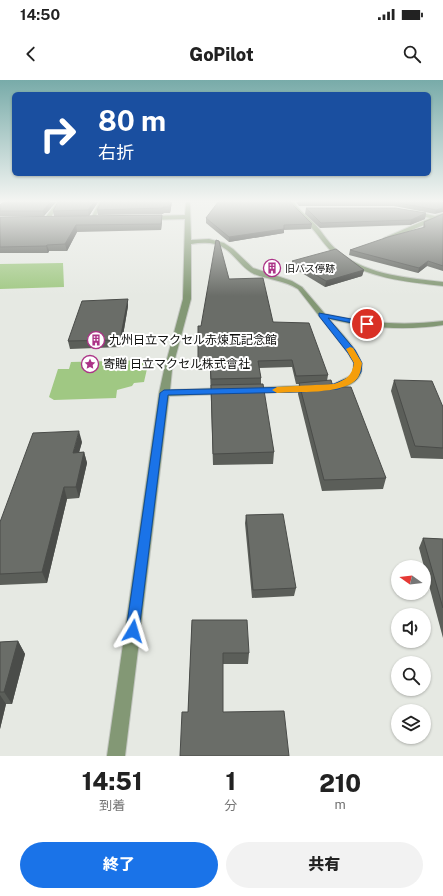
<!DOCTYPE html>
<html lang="ja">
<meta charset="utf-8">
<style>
:root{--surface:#fff;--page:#f2f2f2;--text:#222;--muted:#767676;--accent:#1a73e8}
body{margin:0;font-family:"Public Sans","Noto Sans JP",sans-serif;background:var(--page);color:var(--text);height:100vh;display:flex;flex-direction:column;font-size:15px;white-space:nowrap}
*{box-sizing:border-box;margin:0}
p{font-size:13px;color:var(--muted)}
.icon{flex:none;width:22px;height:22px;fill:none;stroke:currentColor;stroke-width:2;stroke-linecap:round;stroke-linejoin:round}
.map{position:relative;height:676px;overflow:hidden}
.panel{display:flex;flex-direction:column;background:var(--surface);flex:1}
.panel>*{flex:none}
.banner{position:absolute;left:12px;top:12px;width:419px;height:84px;border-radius:6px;box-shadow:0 1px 3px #0004;background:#1a4fa0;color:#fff;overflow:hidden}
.needle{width:26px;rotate:284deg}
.fabs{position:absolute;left:391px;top:480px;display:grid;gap:8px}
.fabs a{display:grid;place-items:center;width:40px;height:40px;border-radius:50%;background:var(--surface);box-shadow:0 1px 3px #0004;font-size:20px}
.pin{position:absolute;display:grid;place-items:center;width:34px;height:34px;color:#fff;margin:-17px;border:2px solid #fff;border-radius:50%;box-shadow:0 1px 4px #0007}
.me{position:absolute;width:44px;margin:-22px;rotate:7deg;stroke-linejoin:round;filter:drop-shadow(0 0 3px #0008)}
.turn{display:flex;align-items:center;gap:14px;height:84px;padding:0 20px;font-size:18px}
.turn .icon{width:52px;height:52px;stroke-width:2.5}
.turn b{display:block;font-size:28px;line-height:34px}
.eta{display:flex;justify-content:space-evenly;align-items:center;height:68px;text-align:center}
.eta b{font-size:24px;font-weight:800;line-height:28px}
.primary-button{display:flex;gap:8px;margin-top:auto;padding:8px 20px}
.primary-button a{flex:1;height:46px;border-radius:24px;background:var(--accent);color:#fff;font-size:16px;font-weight:800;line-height:46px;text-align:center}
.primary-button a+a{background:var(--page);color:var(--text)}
.status{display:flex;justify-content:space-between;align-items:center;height:28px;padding:0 20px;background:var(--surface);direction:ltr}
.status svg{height:11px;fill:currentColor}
header{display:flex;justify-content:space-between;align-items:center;height:52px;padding:0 20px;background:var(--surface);font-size:18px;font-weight:800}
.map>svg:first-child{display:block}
.green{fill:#a0c883}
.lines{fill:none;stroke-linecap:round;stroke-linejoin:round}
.minor-casing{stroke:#c3c6c1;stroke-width:2}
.minor{fill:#839875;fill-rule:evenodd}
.wall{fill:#5b5e59}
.shaded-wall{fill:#4a4c49}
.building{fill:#6a6d68;stroke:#4a4c49}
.route{fill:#1a73e8;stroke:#114b97}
.slow{fill:#f59e0b}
.labels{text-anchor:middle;stroke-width:4;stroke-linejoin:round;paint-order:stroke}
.far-poi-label{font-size:10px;fill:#0d0e0c;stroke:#fff;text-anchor:start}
.poi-label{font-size:12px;fill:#0d0e0c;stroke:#fff;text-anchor:start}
</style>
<div class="status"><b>14:50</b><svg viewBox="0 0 49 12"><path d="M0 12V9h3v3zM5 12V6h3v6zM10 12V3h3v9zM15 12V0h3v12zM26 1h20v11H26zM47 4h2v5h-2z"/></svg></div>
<header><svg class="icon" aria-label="back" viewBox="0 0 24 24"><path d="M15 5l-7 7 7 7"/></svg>GoPilot<svg class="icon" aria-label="search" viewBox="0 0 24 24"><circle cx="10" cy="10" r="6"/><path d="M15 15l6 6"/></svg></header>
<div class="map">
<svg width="443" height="676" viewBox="0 0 443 676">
<rect width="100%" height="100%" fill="#e6e9e3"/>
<g class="green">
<polygon points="63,183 64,207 0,209 0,184"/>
<polygon points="149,280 144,302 134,303 132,306 117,310 116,318 54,320 49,317 58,289 69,289 71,282"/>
</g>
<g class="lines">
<g class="minor-casing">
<g id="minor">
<polygon points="57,122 61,122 49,140 45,140 44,139"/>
<polygon points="99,122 103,122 94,140 90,140"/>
<path d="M186,122H190L191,160L209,159L224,163L233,169L253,188L292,201L302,207L325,234C364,243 403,246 443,241V245C405,251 367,248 329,239C349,262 388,297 335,310L247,313L245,311L247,309L250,308L334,304L350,296L353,292L354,283L348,273L298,209C284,200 269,200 254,194C239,187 232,168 215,164C207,162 199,163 191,164V219L172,290L170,310L224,308L229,311L224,314L169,316L125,676H107L159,313L164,290L183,219L185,139L150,140L147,138L150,136L185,135Z"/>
<path d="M290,122H294C299,131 308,136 315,144C323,153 329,164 339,172C367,195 408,198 443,202V206C407,202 364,198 335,175C326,167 319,156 311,147C304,138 294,133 290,122Z"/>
<polygon points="414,131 435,136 443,133 443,137 388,160 384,160 384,158 430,138 412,134 412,132"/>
</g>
</g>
<use href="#minor" class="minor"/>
</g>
<g class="wall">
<polygon points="4,122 56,122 44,136 0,136 0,125"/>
<polygon points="58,122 98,122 89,136 54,136 53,131"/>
<polygon points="101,122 172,122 170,133 164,133 163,134 98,135 97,130"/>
<polygon points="296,122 443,122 435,134 394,126 299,126"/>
<polygon points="293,125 312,144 311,149 284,150 284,153 229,162 206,143 206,138"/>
<polygon points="306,128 426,133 425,139 410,145 320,148 305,134"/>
<polygon points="443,134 443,191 427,186 418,193 349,175 350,170 423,148 424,142"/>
<polygon points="162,135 162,141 161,150 77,152 67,171 49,171 48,173 0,173 0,137"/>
<polygon points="292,181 364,190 362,196 325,207 292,187"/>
<polygon points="229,199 328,295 327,301 333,307 386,398 383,409 322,411 298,314 299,304 296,304 292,287 259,288 261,298 261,304 274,372 273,384 213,385 210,290 198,290 198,246 201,246"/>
<polygon points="128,226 121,267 70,269 68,261"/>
<polygon points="394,300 443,327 443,379 411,378 391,311"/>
<polygon points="82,362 79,372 84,372 87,383 79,418 67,419 47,503 0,505 0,442"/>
<polygon points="246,435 296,508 294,516 252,518 245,443"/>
<polygon points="423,458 443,459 443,558 419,468"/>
<polygon points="192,540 249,573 248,584 223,584 223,632 289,676 188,632"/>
<polygon points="18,561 25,574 12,624 6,624 0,649 0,562"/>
</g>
<g class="shaded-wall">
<polygon points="50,122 56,122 44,136 43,131"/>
<polygon points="94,122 98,122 89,136 88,130"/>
<polygon points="170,122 172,122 170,133"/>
<polygon points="443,128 443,132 435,134 436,130"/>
<polygon points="426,133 425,139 410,145 411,140"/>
<polygon points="162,135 162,141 161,150 161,144"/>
<polygon points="76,145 77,152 67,171 65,164"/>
<polygon points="284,149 284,153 229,162 229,157"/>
<polygon points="47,165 49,171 48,173 46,166"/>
<polygon points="428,181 427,186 418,193 419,188"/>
<polygon points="364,190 362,196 325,207 326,201"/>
<polygon points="128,219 128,226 121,267 120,260"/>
<polygon points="79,351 82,362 76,384 73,373"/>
<polygon points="84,372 87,383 79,418 76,407"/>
<polygon points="64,407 67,419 47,503 42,492"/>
<polygon points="18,561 25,574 12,624 4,612"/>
<polygon points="0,615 6,624 0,649"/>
</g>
<g class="building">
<polygon points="4,122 50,122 43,131 0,131 0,125"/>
<polygon points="58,122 94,122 88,130 53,131"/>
<polygon points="101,122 170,122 170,127 163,127 163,128 97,130"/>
<polygon points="218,122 291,122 293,125 312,144 284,145 284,149 229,157 206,138"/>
<polygon points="299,122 443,122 443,128 436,130 395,122"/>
<polygon points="306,128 395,128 426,133 411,140 321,143"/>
<polygon points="443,134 443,186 428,181 419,188 350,170 388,157 425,147 424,142"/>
<polygon points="162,135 161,144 76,145 65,164 47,165 46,166 0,167 0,137"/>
<polygon points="216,160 219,161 229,199 263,198 273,242 309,243 328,295 296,296 292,280 258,281 261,298 211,299 210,283 198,283 198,246 201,246"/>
<polygon points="336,169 364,190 326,201 292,181"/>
<polygon points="128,219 120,260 68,261 82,221"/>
<polygon points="331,300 333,307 351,307 386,398 324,400 299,303"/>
<polygon points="394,300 432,301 443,327 443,368 415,366"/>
<polygon points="263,304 274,372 213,374 211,305"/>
<polygon points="79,351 73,373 84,372 76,407 64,407 42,492 0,494 0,442 33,353"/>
<polygon points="283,434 296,508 253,510 246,435"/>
<polygon points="423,458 443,459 443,528"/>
<polygon points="192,540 247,540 249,573 223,573 223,632 284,631 289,676 180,676 182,632 188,632"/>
<polygon points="18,561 4,612 0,612 0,562"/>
</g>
<linearGradient id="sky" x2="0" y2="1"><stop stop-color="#78aba9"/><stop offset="0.56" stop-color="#f4f5f2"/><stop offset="1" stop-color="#f4f5f2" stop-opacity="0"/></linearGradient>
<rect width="443" height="216" fill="url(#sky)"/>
<polygon class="route" points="319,233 367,242 371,244 367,246 328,238 355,270 362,283 361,292 356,300 338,309 300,312 168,315 139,551 137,555 133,557 128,555 126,551 160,313 164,310 300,307 334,304 350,297 353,292 354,283 348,273 319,236"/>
<path class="slow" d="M350,267L353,268L362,283C361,289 360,296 356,300C340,315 297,311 277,313L272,310L277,307L334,304C346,300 352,296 354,283L346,269Z"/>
<defs>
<g id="building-ring" transform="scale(0.9)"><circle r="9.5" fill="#fff" stroke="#ac3387" stroke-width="1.5"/><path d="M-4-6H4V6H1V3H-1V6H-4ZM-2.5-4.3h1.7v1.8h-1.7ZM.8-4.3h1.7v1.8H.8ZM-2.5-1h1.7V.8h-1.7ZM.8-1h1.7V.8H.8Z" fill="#ac3387"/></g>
<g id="sight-ring" transform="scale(0.9)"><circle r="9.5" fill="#fff" stroke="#ac3387" stroke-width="1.5"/><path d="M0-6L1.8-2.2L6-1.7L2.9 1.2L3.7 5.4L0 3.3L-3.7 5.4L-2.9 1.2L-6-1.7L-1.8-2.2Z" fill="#ac3387"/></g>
</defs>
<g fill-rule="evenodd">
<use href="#building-ring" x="272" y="188"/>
<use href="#building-ring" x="96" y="260"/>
<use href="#sight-ring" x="90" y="284"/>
</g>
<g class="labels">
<g class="far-poi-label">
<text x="285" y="192">旧バス停跡</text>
</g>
<g class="poi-label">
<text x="109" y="264">九州日立マクセル赤煉瓦記念館</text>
<text x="103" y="288">寄贈 日立マクセル株式會社</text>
</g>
</g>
</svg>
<div class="fabs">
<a><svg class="needle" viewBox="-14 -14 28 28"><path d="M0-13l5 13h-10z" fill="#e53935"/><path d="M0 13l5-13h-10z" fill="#767676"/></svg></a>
<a><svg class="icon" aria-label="sound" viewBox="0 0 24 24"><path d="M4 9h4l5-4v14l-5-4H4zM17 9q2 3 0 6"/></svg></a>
<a><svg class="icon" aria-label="search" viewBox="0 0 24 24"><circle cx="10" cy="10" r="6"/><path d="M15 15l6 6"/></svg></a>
<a><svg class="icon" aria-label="layers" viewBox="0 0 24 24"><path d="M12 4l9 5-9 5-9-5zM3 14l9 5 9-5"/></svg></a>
</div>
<div class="pin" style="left:367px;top:244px;background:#d93025"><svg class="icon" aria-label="arrive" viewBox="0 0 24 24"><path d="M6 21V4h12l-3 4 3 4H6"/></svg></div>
<svg class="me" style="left:133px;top:551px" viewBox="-20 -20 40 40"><path d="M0-17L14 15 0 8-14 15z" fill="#1a73e8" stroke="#fff" stroke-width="4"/></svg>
<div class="banner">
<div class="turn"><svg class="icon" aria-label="right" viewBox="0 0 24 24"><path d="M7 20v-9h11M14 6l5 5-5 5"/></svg><div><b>80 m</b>右折</div></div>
</div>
</div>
<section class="panel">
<div class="eta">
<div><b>14:51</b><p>到着</p></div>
<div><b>1</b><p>分</p></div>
<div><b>210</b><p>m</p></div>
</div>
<div class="primary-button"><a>終了</a><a>共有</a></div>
</section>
